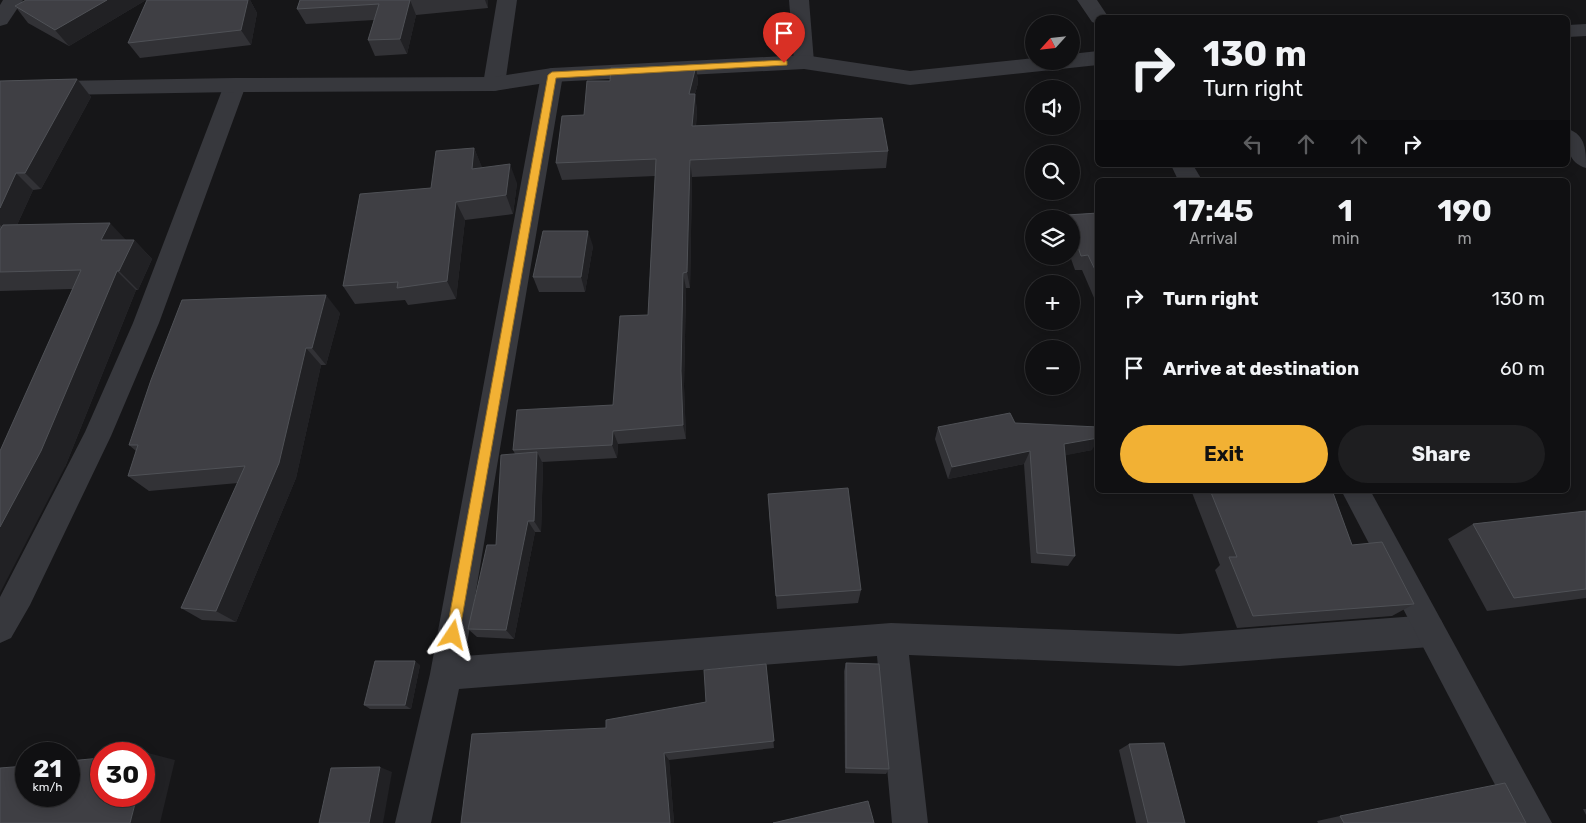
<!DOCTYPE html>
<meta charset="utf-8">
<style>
:root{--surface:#101012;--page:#1e1e20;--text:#f1f3f6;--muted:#9c9d9f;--line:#303032;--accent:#f2b134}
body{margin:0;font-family:Rubik,sans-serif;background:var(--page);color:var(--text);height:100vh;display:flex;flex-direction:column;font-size:19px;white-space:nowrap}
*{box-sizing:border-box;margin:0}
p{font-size:16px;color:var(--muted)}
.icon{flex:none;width:28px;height:28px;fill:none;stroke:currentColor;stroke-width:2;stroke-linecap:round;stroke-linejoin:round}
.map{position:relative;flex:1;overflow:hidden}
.drawer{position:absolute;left:1095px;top:178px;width:475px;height:315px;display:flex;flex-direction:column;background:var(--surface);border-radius:8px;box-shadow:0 2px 12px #0003,0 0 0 1px var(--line)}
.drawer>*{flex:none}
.guide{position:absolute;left:1095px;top:15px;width:475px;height:152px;border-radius:8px;box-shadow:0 2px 12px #0003,0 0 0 1px var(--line);background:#101012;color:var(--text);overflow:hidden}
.needle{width:32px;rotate:243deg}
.controls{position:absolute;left:1025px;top:15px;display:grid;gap:10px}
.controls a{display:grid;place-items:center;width:55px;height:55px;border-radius:50%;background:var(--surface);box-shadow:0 2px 12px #0003,0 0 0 1px var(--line);font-size:25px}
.speed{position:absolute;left:15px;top:742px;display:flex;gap:10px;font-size:25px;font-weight:700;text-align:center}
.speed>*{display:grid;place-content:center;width:65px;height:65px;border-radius:50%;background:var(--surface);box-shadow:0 2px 12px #0003,0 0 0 1px var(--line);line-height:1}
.speed small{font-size:12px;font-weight:400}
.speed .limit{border:8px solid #d22;background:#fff;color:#111}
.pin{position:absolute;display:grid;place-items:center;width:42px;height:42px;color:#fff;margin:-51px -21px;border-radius:50% 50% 50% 0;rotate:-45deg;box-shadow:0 0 5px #0007}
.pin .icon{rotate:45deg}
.me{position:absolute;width:55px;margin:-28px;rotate:10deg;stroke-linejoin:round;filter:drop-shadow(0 0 4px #0008)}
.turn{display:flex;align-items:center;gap:18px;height:105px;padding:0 25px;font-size:22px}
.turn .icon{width:65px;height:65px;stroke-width:2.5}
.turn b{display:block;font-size:35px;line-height:42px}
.lanes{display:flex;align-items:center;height:48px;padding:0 25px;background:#0003;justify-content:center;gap:25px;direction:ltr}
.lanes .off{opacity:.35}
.eta{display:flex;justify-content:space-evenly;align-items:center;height:85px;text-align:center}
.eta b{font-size:30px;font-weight:700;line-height:35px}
.primary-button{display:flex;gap:10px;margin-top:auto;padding:10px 25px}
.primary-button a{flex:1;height:58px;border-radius:30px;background:var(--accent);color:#111;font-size:20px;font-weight:700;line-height:58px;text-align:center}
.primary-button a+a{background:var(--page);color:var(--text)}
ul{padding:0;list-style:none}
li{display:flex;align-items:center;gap:15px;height:70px;padding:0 25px}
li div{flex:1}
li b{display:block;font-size:19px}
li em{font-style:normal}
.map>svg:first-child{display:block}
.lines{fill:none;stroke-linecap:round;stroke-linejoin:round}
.minor{fill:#37383d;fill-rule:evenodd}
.tertiary{fill:#37383d;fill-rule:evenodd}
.wall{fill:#323236}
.shaded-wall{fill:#212124}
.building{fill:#3f3f44;stroke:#4f5156}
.route{fill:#f2b134;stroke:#9d7322}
</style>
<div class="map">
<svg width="1586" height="823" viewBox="0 0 1586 823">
<rect width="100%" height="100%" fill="#161618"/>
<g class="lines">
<g class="minor">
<polygon points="3,0 23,0 7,24 0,26 0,5"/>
<polygon points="497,0 517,0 505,84 502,89 494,91 486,89 483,84"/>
<polygon points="789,0 809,0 814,62 811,67 804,69 797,67 794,62"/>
<polygon points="1586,24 1586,36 1568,37 1568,25"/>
<polygon points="552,68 559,70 563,75 465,656 891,623 1179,634 1430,615 1441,620 1446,631 1441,642 1430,647 1179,666 909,655 928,823 892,823 877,656 459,689 431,823 395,823 430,674 541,75 545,70"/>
<polygon points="235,78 243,80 246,85 159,323 111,436 30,605 11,638 0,643 0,597 85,432 133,323 224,85 227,80"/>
<path d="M1568,129C1586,135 1586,151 1586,168C1568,163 1566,146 1568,129Z"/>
</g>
<g class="tertiary">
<polygon points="1077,0 1097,0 1109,18 1098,18 1098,24 1092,22"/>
<polygon points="1098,51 1098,65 910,85 804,69 552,82 494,91 235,92 0,96 0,82 235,78 494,77 552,68 804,55 910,71 1034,58 1034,61 1071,61 1071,54"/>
<polygon points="1171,165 1193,165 1202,180 1178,180"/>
<polygon points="1341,490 1370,490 1552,823 1515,823"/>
</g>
</g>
<g class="wall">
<polygon points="146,0 69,46 28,23 15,6"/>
<polygon points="147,0 250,0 257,13 251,45 140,58 128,43"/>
<polygon points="300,0 488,0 488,8 416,15 407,54 375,56 368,40 374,20 306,24 297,9"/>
<polygon points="696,66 698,83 695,94 697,112 696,126 888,151 886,168 692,177 690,288 686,288 684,386 686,439 618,444 617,458 542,462 543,464 541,532 535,532 514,639 477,637 468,629 496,545 515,454 513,450 613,405 648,315 655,176 562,180 556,163 584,115 610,81"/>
<polygon points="77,79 91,97 41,189 33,190 17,225 126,240 134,240 152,259 138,290 136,290 65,467 72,289 0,291 0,81"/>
<polygon points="474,148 482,168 517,183 513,214 465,220 456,299 408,305 405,300 355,304 343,286 431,188"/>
<polygon points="1098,213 1098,307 1082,270 1075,270 1070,256 1071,256 1071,219 1066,219 1067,215"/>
<polygon points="593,246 585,292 539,292 533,277"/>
<polygon points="340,313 326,365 321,365 296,478 236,622 202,620 181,608 238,483 149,491 128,476 136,451 129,445"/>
<polygon points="1015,423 1092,450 1065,455 1075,556 1068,566 1031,563 1024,464 948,479 935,439 938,427"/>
<polygon points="1191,490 1332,490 1352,545 1414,604 1392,616 1237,628 1215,570 1220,565"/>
<polygon points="769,510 861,590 858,603 777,609"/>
<polygon points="1586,511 1586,598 1487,611 1448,539 1473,524"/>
<polygon points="846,663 889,769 886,774 845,773 844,671"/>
<polygon points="766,664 774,748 669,760 674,823 461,823 606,728 706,702"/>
<polygon points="420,665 411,709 370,709 364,705"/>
<polygon points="1129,744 1185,823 1136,823 1119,750"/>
<polygon points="1583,809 1586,809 1586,815"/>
<polygon points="1340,816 1526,823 1318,823 1317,821"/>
</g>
<g class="shaded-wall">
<polygon points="107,0 146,0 69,46 55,30"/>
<polygon points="248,0 250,0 257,13 251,45 241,30"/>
<polygon points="410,0 416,15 407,54 400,39"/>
<polygon points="485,0 488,0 488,8"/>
<polygon points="696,66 698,83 695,94 697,112 694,143 689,94"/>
<polygon points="77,79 91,97 41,189 25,173"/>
<polygon points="474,148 482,167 480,188 472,169"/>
<polygon points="690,160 692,177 690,288 687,272"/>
<polygon points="510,164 517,183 513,214 506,195"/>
<polygon points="16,173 33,190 12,236 0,225 0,208"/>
<polygon points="456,202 465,220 456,299 447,281"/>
<polygon points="110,223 128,242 101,240"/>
<polygon points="588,231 593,246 585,292 581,277"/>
<polygon points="134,240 152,259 138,290 119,271"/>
<polygon points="117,271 136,290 65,467 0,593 0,527"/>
<polygon points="683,273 686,288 684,386 686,439 683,425 681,371"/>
<polygon points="326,295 340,313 326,365 312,348"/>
<polygon points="306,348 321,365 296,478 236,622 216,611"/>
<polygon points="613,431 618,444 617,458 612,445"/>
<polygon points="1098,438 1098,440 1092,450 1058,457 1064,444"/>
<polygon points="1030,451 1024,464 948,479 952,467"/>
<polygon points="537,452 543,464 541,532 534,521"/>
<polygon points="528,521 535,532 514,639 506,630"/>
<polygon points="415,661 420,665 411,709 405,705"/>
<polygon points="148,753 175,760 160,823 130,823 137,796 144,796 144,771"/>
<polygon points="664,753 669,760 674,823 670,823"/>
<polygon points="380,767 392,772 383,823 369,823"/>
</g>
<g class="building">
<polygon points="26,0 107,0 55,30 15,6"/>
<polygon points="147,0 248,0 241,30 128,43"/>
<polygon points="300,0 410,0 400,39 368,40 379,4 297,9"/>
<polygon points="696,66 689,94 695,94 692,126 882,118 888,151 690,160 687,272 683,273 681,371 683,425 613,431 612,445 513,450 517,410 613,405 620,316 648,315 656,159 556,163 562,116 584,115 587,81 610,81 611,68"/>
<polygon points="77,79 25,173 16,173 0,208 0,81"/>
<polygon points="474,148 472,169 510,164 506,195 456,202 447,281 397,288 398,282 343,286 360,194 431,188 436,151"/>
<polygon points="1098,213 1098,276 1088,255 1081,256 1071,226 1071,219 1069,219 1067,215"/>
<polygon points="110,223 101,240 134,240 119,271 117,271 41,451 0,527 0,451 81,270 0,272 0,230 3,225"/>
<polygon points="543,231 588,231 581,277 533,277"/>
<polygon points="326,295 312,348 306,348 279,463 216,611 181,608 245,466 128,476 138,445 129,445 151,380 182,300"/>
<polygon points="1010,413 1015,423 1098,427 1098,438 1064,444 1075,556 1037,553 1030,451 952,467 938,427"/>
<polygon points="537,452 534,521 528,521 506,630 468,629 487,545 496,545 501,455"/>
<polygon points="848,488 861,590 776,596 768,494"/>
<polygon points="1210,490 1332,490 1352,545 1382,542 1414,604 1253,616 1229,557 1237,557"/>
<polygon points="1586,511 1586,589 1514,598 1473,524"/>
<polygon points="375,661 415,661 405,705 364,705"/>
<polygon points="846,663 879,664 889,769 846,768"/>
<polygon points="766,664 774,741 664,753 670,823 461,823 472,734 606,728 606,720 706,702 704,670"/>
<polygon points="1164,743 1185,823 1148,823 1129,744"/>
<polygon points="148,753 144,771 144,754 139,754"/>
<polygon points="101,758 101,796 137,796 130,823 0,823 0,768 26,766 26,796 69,796 69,761"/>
<polygon points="380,767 369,823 319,823 331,768"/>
<polygon points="1505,783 1526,823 1344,823 1340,816"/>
<polygon points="868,801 874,823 773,823"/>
</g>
<polygon class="route" points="784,60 787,61 787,65 556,78 459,635 457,640 453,641 448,640 446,635 548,75 552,72"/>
</svg>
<div class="controls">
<a><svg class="needle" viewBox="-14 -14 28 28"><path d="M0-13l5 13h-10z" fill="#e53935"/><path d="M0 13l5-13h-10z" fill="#9c9d9f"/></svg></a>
<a><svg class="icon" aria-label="sound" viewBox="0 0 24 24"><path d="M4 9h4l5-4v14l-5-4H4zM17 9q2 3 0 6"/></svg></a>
<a><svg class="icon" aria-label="search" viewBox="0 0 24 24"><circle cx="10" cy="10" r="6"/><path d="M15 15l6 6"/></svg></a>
<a><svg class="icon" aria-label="layers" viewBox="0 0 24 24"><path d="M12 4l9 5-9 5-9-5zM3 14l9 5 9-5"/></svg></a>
<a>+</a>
<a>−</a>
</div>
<div class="speed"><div>21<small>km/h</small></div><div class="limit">30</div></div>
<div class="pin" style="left:784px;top:63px;background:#d93025"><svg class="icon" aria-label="arrive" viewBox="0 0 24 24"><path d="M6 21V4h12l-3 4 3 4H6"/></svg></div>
<svg class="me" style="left:453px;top:635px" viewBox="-20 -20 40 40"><path d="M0-17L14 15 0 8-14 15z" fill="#f2b134" stroke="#fff" stroke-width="4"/></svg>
<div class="guide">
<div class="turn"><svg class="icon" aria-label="right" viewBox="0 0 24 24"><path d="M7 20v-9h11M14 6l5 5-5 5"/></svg><div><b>130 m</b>Turn right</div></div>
<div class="lanes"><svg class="icon off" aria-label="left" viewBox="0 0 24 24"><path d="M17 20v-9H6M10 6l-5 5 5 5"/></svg><svg class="icon off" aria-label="ahead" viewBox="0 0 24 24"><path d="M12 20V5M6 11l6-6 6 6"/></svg><svg class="icon off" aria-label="ahead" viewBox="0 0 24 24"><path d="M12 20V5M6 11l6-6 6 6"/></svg><svg class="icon" aria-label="right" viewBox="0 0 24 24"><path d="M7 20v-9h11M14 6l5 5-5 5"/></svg></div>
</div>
<section class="drawer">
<div class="eta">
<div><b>17:45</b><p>Arrival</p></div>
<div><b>1</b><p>min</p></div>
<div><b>190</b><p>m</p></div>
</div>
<ul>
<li><svg class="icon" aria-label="right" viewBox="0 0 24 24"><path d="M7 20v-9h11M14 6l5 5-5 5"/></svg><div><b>Turn right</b></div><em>130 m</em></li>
<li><svg class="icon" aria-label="arrive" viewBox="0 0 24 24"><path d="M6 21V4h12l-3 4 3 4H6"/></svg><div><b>Arrive at destination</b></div><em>60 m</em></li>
</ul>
<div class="primary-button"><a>Exit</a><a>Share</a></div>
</section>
</div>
